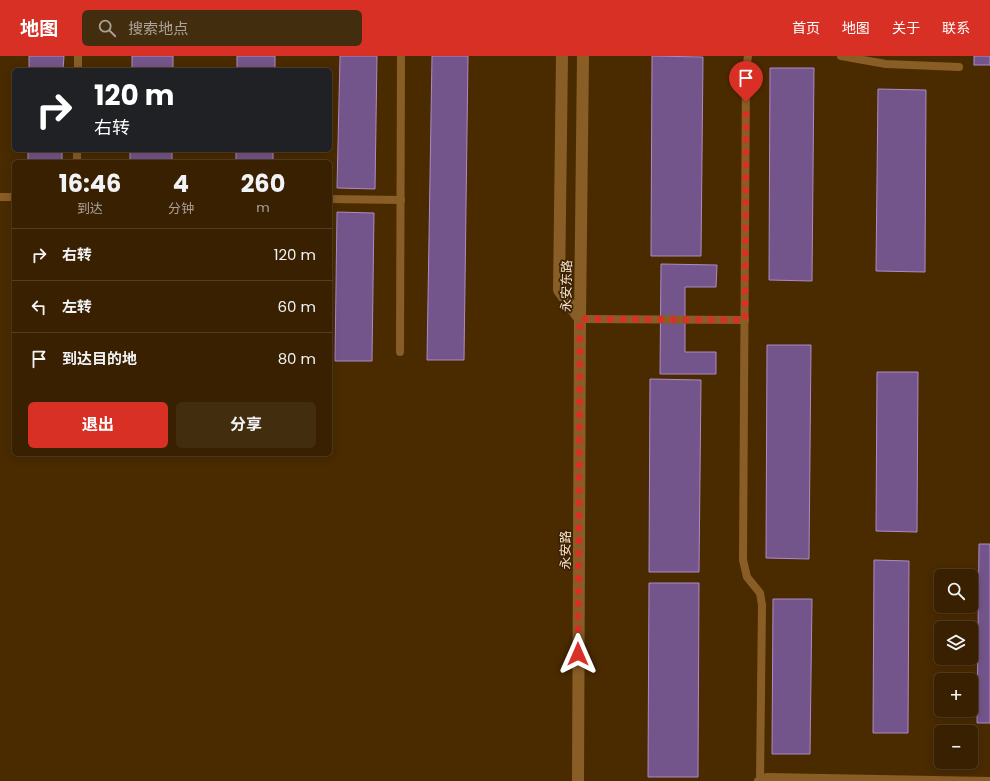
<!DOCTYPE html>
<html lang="zh">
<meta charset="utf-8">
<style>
:root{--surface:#382000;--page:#432d0f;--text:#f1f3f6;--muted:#aba399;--line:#523e22;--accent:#d93025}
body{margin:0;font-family:Poppins,"Noto Sans SC",sans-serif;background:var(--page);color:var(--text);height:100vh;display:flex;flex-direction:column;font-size:15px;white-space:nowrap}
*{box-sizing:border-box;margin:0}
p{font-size:13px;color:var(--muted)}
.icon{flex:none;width:22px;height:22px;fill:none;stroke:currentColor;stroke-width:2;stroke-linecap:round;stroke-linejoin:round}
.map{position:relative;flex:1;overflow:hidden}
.drawer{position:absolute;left:12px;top:104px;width:320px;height:296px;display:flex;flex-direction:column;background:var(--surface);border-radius:6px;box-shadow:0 2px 10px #0003,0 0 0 1px var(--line)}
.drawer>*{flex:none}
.guide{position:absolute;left:12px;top:12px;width:320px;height:84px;border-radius:6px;box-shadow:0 2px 10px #0003,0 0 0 1px var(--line);background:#202124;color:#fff;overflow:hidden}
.fabs{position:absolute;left:934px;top:513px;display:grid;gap:8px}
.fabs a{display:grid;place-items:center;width:44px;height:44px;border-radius:6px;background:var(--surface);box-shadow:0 2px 10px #0003,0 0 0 1px var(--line);font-size:20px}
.pin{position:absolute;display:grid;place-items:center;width:34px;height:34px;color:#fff;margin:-41px -17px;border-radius:50% 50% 50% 0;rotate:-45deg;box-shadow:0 0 4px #0007}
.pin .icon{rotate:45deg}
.me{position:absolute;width:44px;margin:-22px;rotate:0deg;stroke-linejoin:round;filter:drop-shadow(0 0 3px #0008)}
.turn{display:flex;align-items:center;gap:14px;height:84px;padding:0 16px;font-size:18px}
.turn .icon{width:52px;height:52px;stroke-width:2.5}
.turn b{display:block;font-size:28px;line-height:34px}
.eta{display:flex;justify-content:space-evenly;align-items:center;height:68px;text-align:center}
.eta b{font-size:24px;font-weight:700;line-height:28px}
.action{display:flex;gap:8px;margin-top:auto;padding:8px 16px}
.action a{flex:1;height:46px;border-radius:6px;background:var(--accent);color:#fff;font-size:16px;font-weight:700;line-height:46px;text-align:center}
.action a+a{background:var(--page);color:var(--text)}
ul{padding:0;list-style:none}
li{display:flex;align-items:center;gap:12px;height:52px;padding:0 16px;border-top:1px solid var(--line)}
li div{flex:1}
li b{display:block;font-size:15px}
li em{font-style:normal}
header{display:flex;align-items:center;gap:24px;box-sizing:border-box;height:56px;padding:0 20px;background:var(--accent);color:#fff}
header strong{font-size:19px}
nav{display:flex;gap:22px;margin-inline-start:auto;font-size:14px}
.search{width:280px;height:36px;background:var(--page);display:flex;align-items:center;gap:10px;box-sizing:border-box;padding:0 14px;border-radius:6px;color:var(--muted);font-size:15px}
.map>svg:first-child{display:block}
.building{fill:#73558b;stroke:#ab8bc5}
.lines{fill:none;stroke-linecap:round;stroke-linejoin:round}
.lane{stroke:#895d26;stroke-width:8}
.secondary{stroke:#895d26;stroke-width:12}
.route{stroke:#d93025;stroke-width:7;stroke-dasharray:0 12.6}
.labels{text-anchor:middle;stroke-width:3.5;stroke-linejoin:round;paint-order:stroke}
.street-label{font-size:13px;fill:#f8dfc4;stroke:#3a2306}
</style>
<header>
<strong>地图</strong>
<div class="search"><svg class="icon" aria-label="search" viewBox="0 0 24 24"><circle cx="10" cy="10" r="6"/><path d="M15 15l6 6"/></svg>搜索地点</div>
<nav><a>首页</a><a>地图</a><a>关于</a><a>联系</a></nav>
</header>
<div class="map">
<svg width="990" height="725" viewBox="0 0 990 725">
<rect width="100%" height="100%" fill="#4a2b00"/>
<g class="building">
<polygon points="29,0 64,0 63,14 29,14"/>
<rect x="132" y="0" width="41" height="14"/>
<rect x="237" y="0" width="38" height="14"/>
<polygon points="340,0 377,0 375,133 337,132"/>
<polygon points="432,0 468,0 464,304 427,304"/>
<polygon points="652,0 703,1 701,200 651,200"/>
<rect x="974" y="0" width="16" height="9"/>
<polygon points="770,12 814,12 812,225 769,224"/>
<polygon points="878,33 926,34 925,216 876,215"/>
<rect x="28" y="94" width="34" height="12"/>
<rect x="130" y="94" width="42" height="12"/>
<rect x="236" y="94" width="37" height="12"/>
<polygon points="337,156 374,157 372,305 335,305"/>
<polygon points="661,208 717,209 716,231 685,231 685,296 716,296 716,318 660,318"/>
<polygon points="767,289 811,289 809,503 766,502"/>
<polygon points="877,316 918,316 917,476 876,475"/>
<polygon points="650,323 701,324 699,516 649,516"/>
<polygon points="979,488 990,488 990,667 977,667"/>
<polygon points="874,504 909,505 908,677 873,677"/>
<polygon points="649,527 699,527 698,721 648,721"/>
<polygon points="773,543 812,543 810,698 772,698"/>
</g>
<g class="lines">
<g class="lane">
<polyline points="748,0 746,15 743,504 747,521 760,537 762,549 760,725"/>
<polyline points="841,0 886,8 959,11"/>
<polyline points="78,14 78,0"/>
<polyline points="77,106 77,94"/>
<polyline points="0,141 14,141"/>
<polyline points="330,143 401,144"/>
<polyline points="580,263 745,264"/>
<polyline points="400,296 401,0"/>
<polyline points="758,725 767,721 990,725"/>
</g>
<g class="secondary">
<polyline points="562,0 559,234 580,263"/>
<polyline points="578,725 580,263 583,0"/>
</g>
</g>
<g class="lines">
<polyline class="route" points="578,598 580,263 745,264 746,46"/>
</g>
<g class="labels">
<g class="street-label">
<text transform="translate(566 230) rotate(-89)" y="5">永安东路</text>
<text transform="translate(565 494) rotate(-90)" y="5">永安路</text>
</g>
</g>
</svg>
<div class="fabs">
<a><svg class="icon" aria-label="search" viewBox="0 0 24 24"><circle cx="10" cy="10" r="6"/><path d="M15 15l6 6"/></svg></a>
<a><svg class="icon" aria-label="layers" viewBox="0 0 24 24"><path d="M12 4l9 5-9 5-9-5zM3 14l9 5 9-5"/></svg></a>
<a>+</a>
<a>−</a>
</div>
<div class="pin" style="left:746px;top:46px;background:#d93025"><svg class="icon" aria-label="arrive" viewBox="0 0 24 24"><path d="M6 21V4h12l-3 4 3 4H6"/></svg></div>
<svg class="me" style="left:578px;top:598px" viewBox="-20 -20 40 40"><path d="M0-17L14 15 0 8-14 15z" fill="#d93025" stroke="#fff" stroke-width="4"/></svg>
<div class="guide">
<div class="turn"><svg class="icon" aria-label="right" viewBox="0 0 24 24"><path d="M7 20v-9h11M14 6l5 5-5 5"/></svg><div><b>120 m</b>右转</div></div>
</div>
<section class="drawer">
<div class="eta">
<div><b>16:46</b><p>到达</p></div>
<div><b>4</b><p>分钟</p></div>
<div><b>260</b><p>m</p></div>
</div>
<ul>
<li><svg class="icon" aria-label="right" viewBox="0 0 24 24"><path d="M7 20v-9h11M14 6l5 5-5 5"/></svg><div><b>右转</b></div><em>120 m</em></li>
<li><svg class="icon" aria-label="left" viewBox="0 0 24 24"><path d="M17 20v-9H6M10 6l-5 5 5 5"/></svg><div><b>左转</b></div><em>60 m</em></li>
<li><svg class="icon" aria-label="arrive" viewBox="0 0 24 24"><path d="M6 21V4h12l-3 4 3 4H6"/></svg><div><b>到达目的地</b></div><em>80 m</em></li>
</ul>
<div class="action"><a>退出</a><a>分享</a></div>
</section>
</div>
